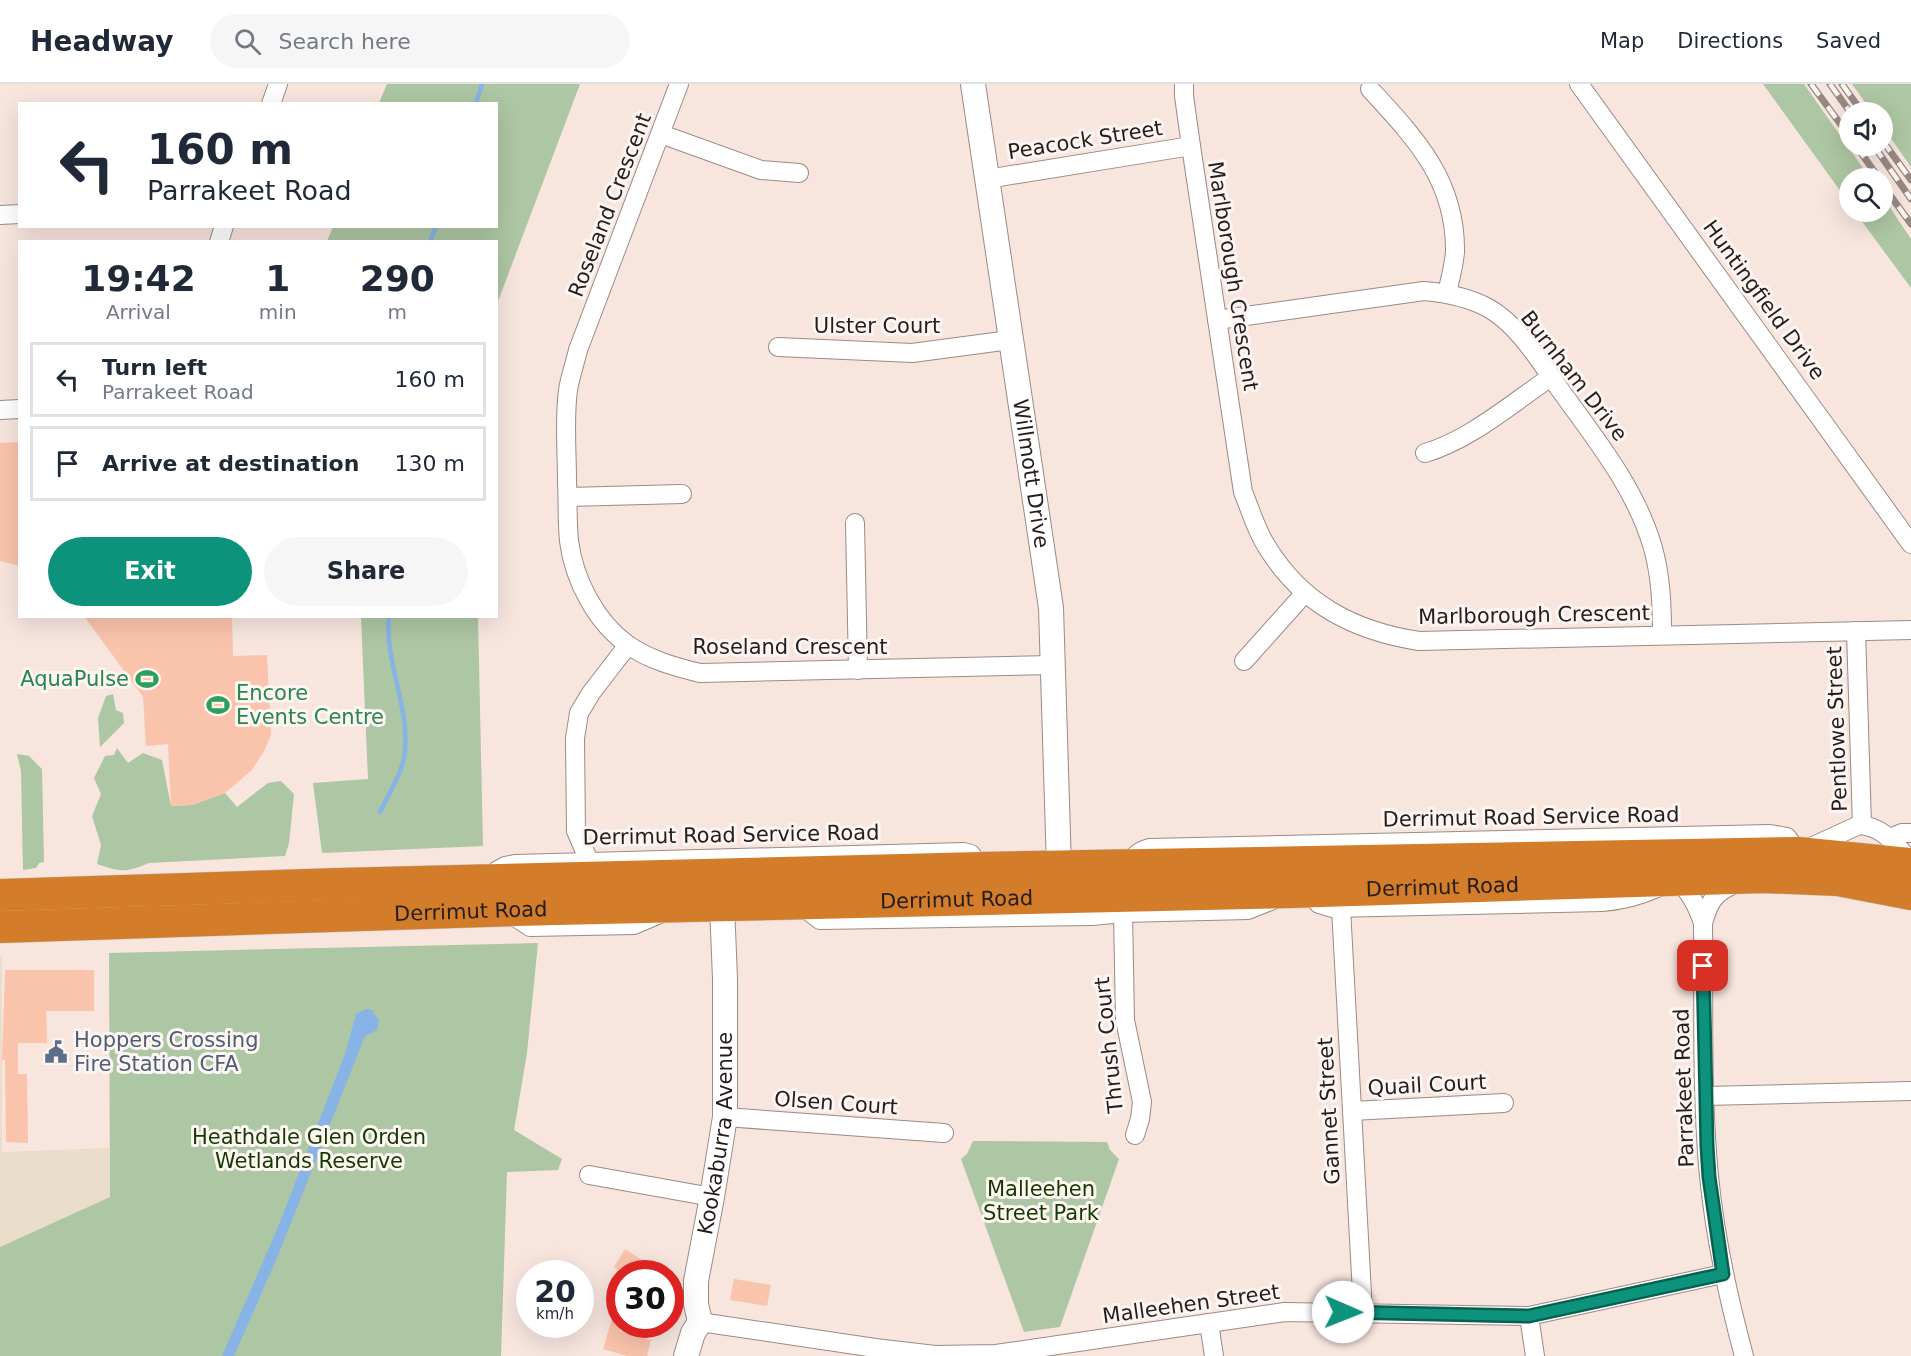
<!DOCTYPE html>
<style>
:root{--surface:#fff;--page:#f6f6f7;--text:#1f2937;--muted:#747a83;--line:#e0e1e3;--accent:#0d937c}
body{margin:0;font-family:"DejaVu Sans",sans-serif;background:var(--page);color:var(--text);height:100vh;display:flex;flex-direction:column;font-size:22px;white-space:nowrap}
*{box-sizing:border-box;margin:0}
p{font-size:20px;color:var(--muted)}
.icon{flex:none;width:33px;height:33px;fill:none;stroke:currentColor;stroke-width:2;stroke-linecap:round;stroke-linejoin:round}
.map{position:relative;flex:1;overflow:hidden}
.panel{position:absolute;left:18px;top:156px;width:480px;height:378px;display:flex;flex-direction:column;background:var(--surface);border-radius:0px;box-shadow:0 6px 24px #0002}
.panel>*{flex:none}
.hud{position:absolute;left:18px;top:18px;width:480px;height:126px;border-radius:0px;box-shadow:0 6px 24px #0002;background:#fff;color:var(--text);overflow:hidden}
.controls{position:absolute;left:1839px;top:18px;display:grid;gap:12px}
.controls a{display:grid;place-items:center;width:54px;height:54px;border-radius:50%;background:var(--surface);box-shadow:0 6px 24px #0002;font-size:30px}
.speed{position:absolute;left:516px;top:1176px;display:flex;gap:12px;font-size:30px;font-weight:700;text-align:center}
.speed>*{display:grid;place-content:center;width:78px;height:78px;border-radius:50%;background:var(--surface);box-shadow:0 6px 24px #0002;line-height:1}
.speed small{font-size:15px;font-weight:400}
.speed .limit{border:9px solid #d22;background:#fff;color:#111}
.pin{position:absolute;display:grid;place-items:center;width:51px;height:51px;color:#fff;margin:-26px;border-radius:12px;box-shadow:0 3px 9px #0006}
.me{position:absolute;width:66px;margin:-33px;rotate:91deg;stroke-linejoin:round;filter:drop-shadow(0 0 4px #0008)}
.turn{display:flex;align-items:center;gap:21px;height:126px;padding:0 30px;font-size:27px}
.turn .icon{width:78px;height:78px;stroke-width:2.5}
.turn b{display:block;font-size:42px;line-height:51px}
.eta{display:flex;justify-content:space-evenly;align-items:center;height:102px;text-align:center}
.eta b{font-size:36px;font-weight:600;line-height:42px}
.action{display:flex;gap:12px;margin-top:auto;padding:12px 30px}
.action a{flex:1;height:69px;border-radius:36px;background:var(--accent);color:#fff;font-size:24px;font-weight:600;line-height:69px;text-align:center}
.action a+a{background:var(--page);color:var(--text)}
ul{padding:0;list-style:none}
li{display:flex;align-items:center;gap:18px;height:75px;margin:0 12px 9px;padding:0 18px;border:3px solid var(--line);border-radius:0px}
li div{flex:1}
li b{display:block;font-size:22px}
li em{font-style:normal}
header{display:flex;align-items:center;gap:36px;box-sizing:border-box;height:84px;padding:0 30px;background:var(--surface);border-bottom:2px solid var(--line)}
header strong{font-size:28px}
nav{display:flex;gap:33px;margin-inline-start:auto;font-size:21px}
.search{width:420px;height:54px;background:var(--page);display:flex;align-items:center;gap:15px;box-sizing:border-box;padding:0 21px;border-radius:33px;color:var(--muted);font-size:22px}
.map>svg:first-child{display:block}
.education{fill:#eadeca}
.green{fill:#adc6a3}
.water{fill:#87b3e7}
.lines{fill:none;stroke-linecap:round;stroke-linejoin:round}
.stream{stroke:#87b3e7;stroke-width:4.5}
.building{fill:#fac3ac}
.street-casing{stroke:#9b8b84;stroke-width:20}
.secondary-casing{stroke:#9b8b84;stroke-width:26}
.highway-casing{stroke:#cac9c8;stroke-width:33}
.street{stroke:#fff;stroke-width:18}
.secondary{stroke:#fff;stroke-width:24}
.highway{stroke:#d37c29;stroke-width:32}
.rail-casing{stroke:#968984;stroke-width:7}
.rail{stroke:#fcf5f2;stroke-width:4.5;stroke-dasharray:14;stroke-linecap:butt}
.route-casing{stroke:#086051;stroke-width:15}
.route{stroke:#0d937c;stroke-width:10}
.labels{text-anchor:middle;stroke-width:6;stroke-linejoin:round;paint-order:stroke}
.street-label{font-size:21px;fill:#241d1b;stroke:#fcf5f2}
.leisure-label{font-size:21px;fill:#27864d;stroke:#fcf5f2;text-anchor:end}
.service-label{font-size:21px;fill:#4e5e75;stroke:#fcf5f2;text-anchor:start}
.park-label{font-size:21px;fill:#153a00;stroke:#fcf5f2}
</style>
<header>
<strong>Headway</strong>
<div class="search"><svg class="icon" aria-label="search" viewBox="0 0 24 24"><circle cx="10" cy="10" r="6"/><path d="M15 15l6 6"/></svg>Search here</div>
<nav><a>Map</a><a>Directions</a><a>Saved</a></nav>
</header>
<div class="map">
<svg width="1911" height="1272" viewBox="0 0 1911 1272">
<rect width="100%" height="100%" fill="#f7e5de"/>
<polygon class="education" points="0,872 2,872 2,1068 109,1064 110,1113 0,1163"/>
<g class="green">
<polygon points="387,0 580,0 497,220 496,158 327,157 333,143 496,142 496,20 379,19"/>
<polygon points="1763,0 1804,0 1870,94 1850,94 1849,119"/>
<polygon points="1852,0 1911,0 1911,83 1883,43 1882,28 1872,28"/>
<polygon points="1883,113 1911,155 1911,204 1855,128 1882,128"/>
<polygon points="361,533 478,533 483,762 322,769 313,699 368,695"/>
<polygon points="113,610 116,626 123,629 124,639 100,663 98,634 106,612"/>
<path d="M117,664L128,679L143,669L162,676L171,722L192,721L225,709L237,723L268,699L281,697L294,710L289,759L285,772L149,779C125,789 121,788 97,780L101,761L92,732L101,710L94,694L105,672L114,671Z"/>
<polygon points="17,670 29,672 42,685 44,778 39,779 36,784 23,786 21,687"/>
<polygon points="538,859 527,969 514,1046 562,1075 558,1086 507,1088 501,1272 0,1272 0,1163 110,1113 109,869"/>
<polygon points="973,1057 1107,1058 1110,1066 1119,1075 1060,1243 1024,1248 961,1075 967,1070"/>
</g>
<polygon class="water" points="366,925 372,926 379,937 377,946 365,952 279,1169 234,1272 222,1272 278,1143 345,970 356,930"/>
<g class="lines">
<g class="stream">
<polyline points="476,20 482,0"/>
<polyline points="430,158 436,142"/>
<path d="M380,728C387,714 402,688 404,674C412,625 384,580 389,532"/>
</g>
</g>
<g class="building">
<polygon points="20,358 20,482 0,477 0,359"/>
<polygon points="84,532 232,532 233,572 267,571 271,651 264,667 252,686 225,709 192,721 171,722 168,660 146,662 143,613"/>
<polygon points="5,886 94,886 94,927 46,927 47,959 18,959 18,990 27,990 28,1059 6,1058 5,976 2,976"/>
<polygon points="625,1165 648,1180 641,1190 624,1190 614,1183"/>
<polygon points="734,1195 771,1201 767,1222 730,1216"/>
<polygon points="616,1221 620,1222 620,1247 651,1256 647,1272 627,1272 603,1265"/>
</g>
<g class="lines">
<g class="street-casing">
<g id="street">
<path d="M679,0L578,266C575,279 570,293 568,306C564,336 567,367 567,397C568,417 567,437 569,457C574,496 596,538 628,561C650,576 675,583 700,589L1053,581"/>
<path d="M1184,0V12L1191,62L1243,408C1251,427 1256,446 1267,463C1302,520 1354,547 1419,557L1911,546"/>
<polyline points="1579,0 1911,460"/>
<path d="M1370,5C1415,54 1456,96 1455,168C1454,181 1450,196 1447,209"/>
<polyline points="271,20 278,0"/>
<polyline points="661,50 761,86 799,89"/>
<polyline points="987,95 1191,62"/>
<polyline points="0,131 20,130"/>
<polyline points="219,158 224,142"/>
<path d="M1217,236L1424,207C1447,209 1469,213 1490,225C1520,243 1541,279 1561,307C1597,357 1636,405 1653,464C1661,493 1662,522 1662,551"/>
<polyline points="778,263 912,269 1010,256"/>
<polyline points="0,326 20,325"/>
<path d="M1425,369C1470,356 1512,319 1551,293"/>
<polyline points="568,413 682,410"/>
<polyline points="855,439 858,586"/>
<polyline points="1856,547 1862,741"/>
<polyline points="1244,577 1304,510"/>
<polyline points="1890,754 1902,749 1911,749"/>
<polyline points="589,777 576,747 575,654 579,629 591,609 628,561"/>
<path d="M1129,781C1134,771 1139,767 1150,764L1770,750L1787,753L1798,769L1859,741C1883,742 1896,761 1911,778"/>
<polyline points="496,787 505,782 515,780 964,768 971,770 980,784"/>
<path d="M1309,808L1319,820L1332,824L1602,818C1630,816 1652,807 1677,795C1690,809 1697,821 1703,839C1704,923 1701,1008 1709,1092C1715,1153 1728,1213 1744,1272"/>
<polyline points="799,820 820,836 1092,832 1123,829 1248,826 1273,816"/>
<polyline points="1341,824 1363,1228"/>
<polyline points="514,826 518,835 530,843 634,841 662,829"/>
<polyline points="1123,829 1125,936 1142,1018 1140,1035 1135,1051"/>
<path d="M1703,839C1710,815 1715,808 1739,798"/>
<polyline points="1705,1012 1911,1007"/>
<polyline points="1352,1027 1504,1019"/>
<polyline points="725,1033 944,1049"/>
<polyline points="589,1091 712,1113"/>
<polyline points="1529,1232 1535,1272"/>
<polyline points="700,1238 875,1264 935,1271 996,1270 1285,1228 1529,1232 1723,1190"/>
<polyline points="1209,1239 1214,1272"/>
</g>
</g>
<g class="secondary-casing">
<g id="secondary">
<path id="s1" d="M973,0L1051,524L1059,783"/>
<path id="s2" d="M686,1272L693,1249L700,1238L696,1220V1197L712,1113L725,1033V895L722,821"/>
</g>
</g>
<g class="highway-casing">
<g id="highway">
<polyline points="0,811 339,800 980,784 1798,769 1911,780"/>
<path id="s3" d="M0,843L514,826L1291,808L1764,793L1838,796L1911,810"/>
</g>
</g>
<use href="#street" class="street"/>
<use href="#secondary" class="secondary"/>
<use href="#highway" class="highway"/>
<g class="rail-casing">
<g id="rail">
<polyline points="1811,0 1850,53"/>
<polyline points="1830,0 1850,28"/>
<polyline points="1842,0 1862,28"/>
<polyline points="1882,56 1911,96"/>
<polyline points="1856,62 1879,94"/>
<polyline points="1874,62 1911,115"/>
<polyline points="1882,100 1911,140"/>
</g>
</g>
<use href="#rail" class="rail"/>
</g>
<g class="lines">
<g class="route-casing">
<polyline id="route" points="1343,1228 1529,1232 1723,1190 1709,1093 1707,1062 1703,882"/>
</g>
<use href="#route" class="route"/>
</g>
<defs>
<g id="stadium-bare" transform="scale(1.8)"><path d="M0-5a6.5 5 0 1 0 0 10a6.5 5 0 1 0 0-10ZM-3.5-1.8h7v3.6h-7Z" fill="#2e9e5b" stroke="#fcf5f2" stroke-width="2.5" paint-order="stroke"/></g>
<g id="civic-bare" transform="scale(1.8)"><path d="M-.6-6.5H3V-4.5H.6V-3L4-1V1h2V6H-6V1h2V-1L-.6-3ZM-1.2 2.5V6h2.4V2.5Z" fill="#5c6f8a" stroke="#fcf5f2" stroke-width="2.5" paint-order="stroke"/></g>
</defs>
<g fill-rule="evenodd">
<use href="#stadium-bare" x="147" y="595"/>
<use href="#stadium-bare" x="218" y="621"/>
<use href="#civic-bare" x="56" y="968"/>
</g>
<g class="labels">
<g class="street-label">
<text transform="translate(1085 56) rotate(-9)" y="7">Peacock Street</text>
<text transform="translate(610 121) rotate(-69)" y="7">Roseland Crescent</text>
<text transform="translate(1233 192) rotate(81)" y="7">Marlborough Crescent</text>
<text transform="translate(1764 216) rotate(54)" y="7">Huntingfield Drive</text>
<text x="877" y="249">Ulster Court</text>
<text transform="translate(1574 292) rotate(52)" y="7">Burnham Drive</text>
<text dy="7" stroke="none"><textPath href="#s1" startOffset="394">Willmott Drive</textPath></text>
<text transform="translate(1534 531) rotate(-1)" y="7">Marlborough Crescent</text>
<text x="790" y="570">Roseland Crescent</text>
<text transform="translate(1837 645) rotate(-92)" y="7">Pentlowe Street</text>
<text transform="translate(1531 733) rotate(-1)" y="7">Derrimut Road Service Road</text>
<text transform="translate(731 751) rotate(-1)" y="7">Derrimut Road Service Road</text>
<text dy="7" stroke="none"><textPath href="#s3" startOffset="1443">Derrimut Road</textPath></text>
<text dy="7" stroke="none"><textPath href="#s3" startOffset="957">Derrimut Road</textPath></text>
<text dy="7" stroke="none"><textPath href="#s3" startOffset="471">Derrimut Road</textPath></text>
<text transform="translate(1109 961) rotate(-96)" y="7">Thrush Court</text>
<text transform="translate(1427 1001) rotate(-3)" y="7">Quail Court</text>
<text transform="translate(1684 1004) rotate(-92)" y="7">Parrakeet Road</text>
<text transform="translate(836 1019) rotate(4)" y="7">Olsen Court</text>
<text transform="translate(1329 1027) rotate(-93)" y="7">Gannet Street</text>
<text dy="7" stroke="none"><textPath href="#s2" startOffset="228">Kookaburra Avenue</textPath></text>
<text transform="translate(1191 1220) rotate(-8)" y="7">Malleehen Street</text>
</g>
<g class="leisure-label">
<text x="129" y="602">AquaPulse</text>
<text x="236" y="616" text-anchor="start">Encore<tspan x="236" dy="24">Events Centre</tspan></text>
</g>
<g class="service-label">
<text x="74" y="963">Hoppers Crossing<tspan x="74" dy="24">Fire Station CFA</tspan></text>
</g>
<g class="park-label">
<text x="309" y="1060">Heathdale Glen Orden<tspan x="309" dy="24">Wetlands Reserve</tspan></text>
<text x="1041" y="1112">Malleehen<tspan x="1041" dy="24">Street Park</tspan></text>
</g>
</g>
</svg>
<div class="controls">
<a><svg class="icon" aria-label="sound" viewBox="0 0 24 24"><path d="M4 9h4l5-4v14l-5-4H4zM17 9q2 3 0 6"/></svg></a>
<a><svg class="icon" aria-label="search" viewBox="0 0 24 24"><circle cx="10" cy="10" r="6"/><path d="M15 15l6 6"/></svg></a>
</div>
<div class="speed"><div>20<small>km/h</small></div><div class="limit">30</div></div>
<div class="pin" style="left:1703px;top:882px;background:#d93025"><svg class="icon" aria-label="arrive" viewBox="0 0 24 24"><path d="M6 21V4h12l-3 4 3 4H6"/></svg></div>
<svg class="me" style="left:1343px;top:1228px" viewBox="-20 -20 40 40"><circle r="19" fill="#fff"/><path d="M0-13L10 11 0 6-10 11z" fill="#0d937c"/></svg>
<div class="hud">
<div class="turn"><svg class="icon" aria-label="left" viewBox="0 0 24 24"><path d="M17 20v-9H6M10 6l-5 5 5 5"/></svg><div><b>160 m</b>Parrakeet Road</div></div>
</div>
<section class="panel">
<div class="eta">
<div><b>19:42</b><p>Arrival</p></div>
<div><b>1</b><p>min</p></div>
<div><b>290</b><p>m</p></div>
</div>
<ul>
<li><svg class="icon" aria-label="left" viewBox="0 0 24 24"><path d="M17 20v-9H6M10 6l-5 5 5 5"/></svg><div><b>Turn left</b><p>Parrakeet Road</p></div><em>160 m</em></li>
<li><svg class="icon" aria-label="arrive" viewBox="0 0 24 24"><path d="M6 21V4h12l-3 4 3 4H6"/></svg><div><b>Arrive at destination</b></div><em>130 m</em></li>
</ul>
<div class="action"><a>Exit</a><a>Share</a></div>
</section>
</div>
